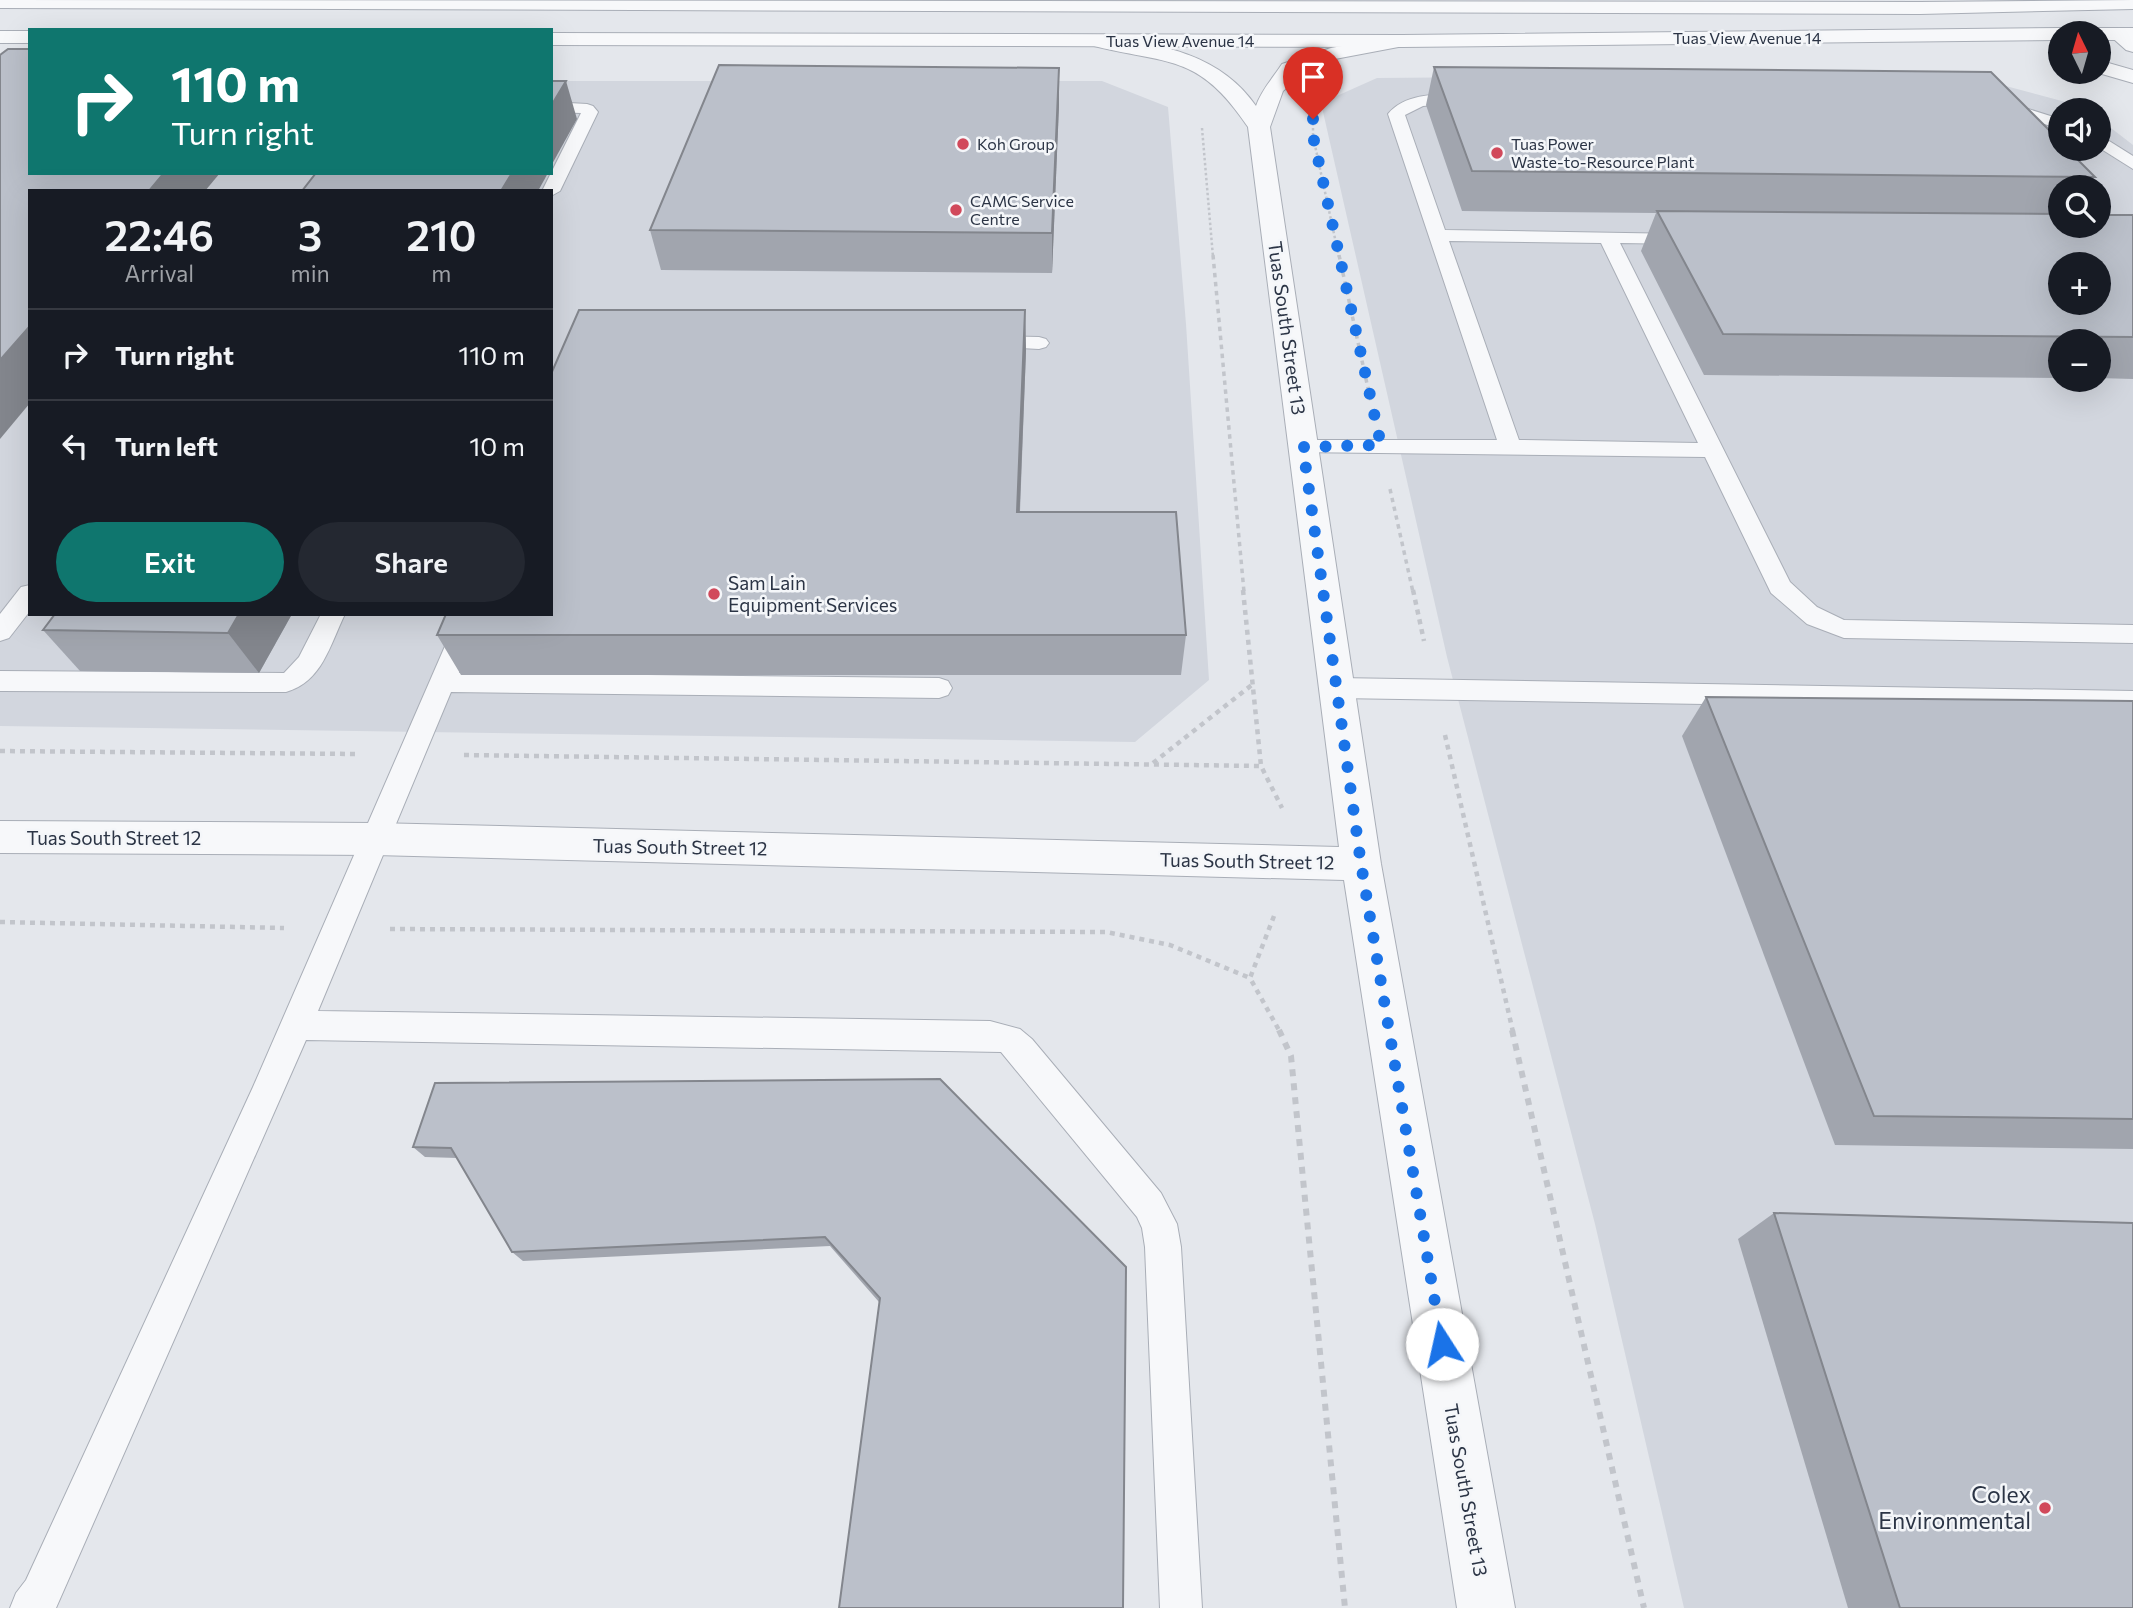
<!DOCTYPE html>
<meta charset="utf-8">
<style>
:root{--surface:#171b24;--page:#242831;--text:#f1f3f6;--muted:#9ea1a6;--line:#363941;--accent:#0f766e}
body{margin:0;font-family:Commissioner,sans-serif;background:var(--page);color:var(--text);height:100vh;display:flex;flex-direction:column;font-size:26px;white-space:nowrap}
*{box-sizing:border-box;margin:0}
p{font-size:23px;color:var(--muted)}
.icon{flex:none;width:38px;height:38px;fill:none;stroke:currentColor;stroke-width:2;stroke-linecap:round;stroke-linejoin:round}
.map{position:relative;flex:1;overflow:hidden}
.side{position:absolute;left:28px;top:189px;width:525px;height:427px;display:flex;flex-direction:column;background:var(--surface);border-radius:0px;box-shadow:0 7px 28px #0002}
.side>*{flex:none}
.guide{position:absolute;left:28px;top:28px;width:525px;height:147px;border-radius:0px;box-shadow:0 7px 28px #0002;background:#0f766e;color:#fff;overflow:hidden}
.needle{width:46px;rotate:355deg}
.fabs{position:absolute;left:2048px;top:21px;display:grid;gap:14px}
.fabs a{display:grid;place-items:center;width:63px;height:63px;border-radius:50%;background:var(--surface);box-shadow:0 7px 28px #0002;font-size:35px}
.pin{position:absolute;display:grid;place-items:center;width:60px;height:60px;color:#fff;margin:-72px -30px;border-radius:50% 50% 50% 0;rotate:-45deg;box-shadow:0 0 7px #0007}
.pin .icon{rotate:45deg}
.me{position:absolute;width:77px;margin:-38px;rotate:350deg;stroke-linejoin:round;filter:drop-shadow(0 0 5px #0008)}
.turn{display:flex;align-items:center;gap:24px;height:147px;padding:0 28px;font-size:32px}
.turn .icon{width:91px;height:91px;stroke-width:2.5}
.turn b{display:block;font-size:49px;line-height:60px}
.eta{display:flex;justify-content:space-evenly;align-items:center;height:119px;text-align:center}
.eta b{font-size:42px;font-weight:600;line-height:49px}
.button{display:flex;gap:14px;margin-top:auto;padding:14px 28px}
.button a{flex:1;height:80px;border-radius:42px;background:var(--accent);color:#fff;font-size:28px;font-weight:600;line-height:80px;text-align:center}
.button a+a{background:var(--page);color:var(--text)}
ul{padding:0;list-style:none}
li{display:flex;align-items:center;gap:21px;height:91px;padding:0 28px;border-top:2px solid var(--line)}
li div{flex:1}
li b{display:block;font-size:26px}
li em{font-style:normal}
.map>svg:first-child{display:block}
.built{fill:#d2d6de;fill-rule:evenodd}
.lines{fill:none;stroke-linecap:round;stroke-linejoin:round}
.service-casing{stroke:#a9aeb7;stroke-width:2}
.minor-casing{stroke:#a9aeb7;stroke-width:2}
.tertiary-casing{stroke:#a9aeb7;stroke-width:2}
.path-far3{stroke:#c2c5cb;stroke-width:2.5;stroke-dasharray:2.5 2.5;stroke-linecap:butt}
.path-far2{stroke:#c2c5cb;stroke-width:3.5;stroke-dasharray:4.5 4.5;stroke-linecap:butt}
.path-far1{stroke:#c2c5cb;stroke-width:4.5;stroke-dasharray:5 5;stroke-linecap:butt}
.path{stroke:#c2c5cb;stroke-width:6;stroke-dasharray:7 7;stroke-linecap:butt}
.service{fill:#f7f8fa;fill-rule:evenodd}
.minor{fill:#f7f8fa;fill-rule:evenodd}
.tertiary{fill:#f7f8fa;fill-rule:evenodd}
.wall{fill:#a1a5ae}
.shaded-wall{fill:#83868d}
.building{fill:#bbc0ca;stroke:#83868d;stroke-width:2;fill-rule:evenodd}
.route{stroke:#1a73e8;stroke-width:12;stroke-dasharray:0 21.6}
.poi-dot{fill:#d1495b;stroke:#f4f6f9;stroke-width:2.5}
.labels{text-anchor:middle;stroke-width:5;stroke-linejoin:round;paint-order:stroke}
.far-street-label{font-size:16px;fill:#2b3445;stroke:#f4f6f9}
.far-poi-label{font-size:16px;fill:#2b3445;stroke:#f4f6f9;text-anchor:start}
.street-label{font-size:19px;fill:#2b3445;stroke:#f4f6f9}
.poi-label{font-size:19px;fill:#2b3445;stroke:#f4f6f9;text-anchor:start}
.near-poi-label{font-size:23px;fill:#2b3445;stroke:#f4f6f9;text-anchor:end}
</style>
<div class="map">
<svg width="2133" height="1608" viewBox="0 0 2133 1608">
<rect width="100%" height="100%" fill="#e4e7ec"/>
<g class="built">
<path d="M1957,73L2084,107L2088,110H2060V149H2098V118L2133,145V1608H1684L1595,1224L1447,657L1321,103L1377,78ZM2060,187H2098V226H2060ZM2060,264H2098V303H2060ZM2060,341H2098V380H2060Z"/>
<path d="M0,78L30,173H551V81H1102L1168,107L1186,324L1209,680L1135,742L0,726ZM30,191H551V614H30Z"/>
</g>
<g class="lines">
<g class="service-casing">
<g id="service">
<path d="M1463,94L1471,99L1469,102L1423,106L1405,115L1445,230L1683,234L1692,239L1683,244L1620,243L1790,582L1817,607L1844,620L2133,625V643L1844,638L1807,624L1771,593L1705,457L1295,452L1292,447L1295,442L1303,440H1497L1388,114C1405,93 1438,94 1463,94ZM1449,241L1601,243L1698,443L1519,440Z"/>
<polygon points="2000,100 2060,119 2060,129 1994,108 1992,105 1994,102"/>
<polygon points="551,102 587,104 593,106 598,112 560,191 551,196 551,191 542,191 581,113 551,112"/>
<polygon points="2098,134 2133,156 2133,169 2098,147"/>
<polygon points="989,336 1039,337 1046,339 1049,343 1046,347 1039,349 982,346 979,342 982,338"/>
<polygon points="30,585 30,611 9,638 0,641 0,614 21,587"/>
<path d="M321,614H345C330,645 322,682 286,692L0,691V671L284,673L299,657Z"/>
<polygon points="459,614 483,614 459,673 939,678 948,681 952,688 948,695 939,698 451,692 318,1011 990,1021 1020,1029 1032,1039 1161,1193 1177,1224 1181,1247 1202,1608 1160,1608 1145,1247 1142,1228 1137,1217 1001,1052 306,1040 56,1608 10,1608 16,1593 26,1580 253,1087"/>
<polygon points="1337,678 2133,691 2133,711 1337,698 1328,695 1324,688 1328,681"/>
</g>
</g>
<g class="minor-casing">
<g id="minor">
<polygon points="2118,28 2133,36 2133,52 2126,50 2108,34 2111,30"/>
<path d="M1097,35C1157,44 1219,52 1256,106C1262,89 1273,78 1282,64L1331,48L1402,35L1409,37L1412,41L1409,45L1335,59L1299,72L1295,81L1283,91L1270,127L1381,864L1515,1608H1457L1344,880L375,855L0,853V821L375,823L1339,847L1248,127C1198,52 1168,65 1090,45L1087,41L1090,37Z"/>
</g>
</g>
<g class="tertiary-casing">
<g id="tertiary">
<polygon points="0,0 1920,2 2133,0 2133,9 1920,14 0,8"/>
<polygon points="2060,28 2070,33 2060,33 2060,40 1402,47 551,45 551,33 1402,35"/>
<polygon points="2098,28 2133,28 2133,40 2098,40 2098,33 2088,33"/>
<rect x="0" y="31" width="30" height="12"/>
<polygon points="2098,60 2133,70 2133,83 2095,72 2098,72"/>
</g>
</g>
<g class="path-far3">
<polyline points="1313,123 1313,136 1339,257"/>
<polyline points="1202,128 1213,257"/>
</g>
<g class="path-far2">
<polyline points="1213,255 1244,592"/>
<polyline points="1339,255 1371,402"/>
<polyline points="1390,489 1413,592"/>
</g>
<g class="path-far1">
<polyline points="1243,590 1261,766 1282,808"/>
<polyline points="1413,590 1424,641"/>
<polyline points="1445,735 1513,1032"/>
<polyline points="0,751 358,754"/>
<polyline points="464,755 1261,766"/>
<polyline points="1153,763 1253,684"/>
<polyline points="1274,916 1250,978 1280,1032"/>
<polyline points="0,922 284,928"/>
<polyline points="390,929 1106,932 1170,945 1250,978"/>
</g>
<g class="path">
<polyline points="1279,1030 1291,1056 1345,1608"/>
<polyline points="1512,1030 1644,1608"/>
</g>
<use href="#service" class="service"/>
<use href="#minor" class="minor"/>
<use href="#tertiary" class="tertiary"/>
</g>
<g class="wall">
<polygon points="1434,67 2095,177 2089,187 2060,187 2060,226 2133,215 2133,379 2098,378 2098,341 2060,341 2060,378 1704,375 1641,251 1656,213 1462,211 1426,105"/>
<polygon points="1059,68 1059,105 1052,273 661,270 650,230"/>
<polygon points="1025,310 1026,351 1020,512 1186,635 1181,675 461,675 437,635"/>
<polygon points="292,614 259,673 80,671 43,630"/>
<polygon points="1706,697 2133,701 2133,1149 1835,1145 1682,736"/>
<polygon points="940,1079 879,1302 830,1246 523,1261 512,1252 457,1158 425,1157 413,1147"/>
<polygon points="1774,1213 2133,1608 1848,1608 1738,1239"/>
</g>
<g class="shaded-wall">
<polygon points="1059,68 1059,105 1052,273 1052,233"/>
<polygon points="566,81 577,119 551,166 551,106"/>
<polygon points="164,173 220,173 205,191 149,191"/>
<polygon points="512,173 548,173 538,191 501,191"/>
<polygon points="1025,310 1026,351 1018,553 1017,512"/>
<polygon points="30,326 30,403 0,439 0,360"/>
<polygon points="239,614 292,614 259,673 228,633"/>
</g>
<g class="building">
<polygon points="8,49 30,49 30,173 164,173 149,191 30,191 30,326 0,360 0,55"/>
<polygon points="719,65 1059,68 1052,233 650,230"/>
<polygon points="1434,67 1991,72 2060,141 2060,149 2067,149 2095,177 1472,171"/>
<polygon points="551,81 566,81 551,106"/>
<polygon points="316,173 512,173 501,191 302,191"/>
<path d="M1657,211L2060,214V226H2098V215H2133V337L1723,334ZM2060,264H2098V303H2060Z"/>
<polygon points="579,310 1025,310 1017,512 1176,512 1186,635 437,635 446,614 551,614 551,374"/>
<polygon points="55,614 239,614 228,633 43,630"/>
<polygon points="1706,697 2133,701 2133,1119 1874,1116"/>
<polygon points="940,1079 1126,1267 1123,1608 839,1608 880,1298 825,1237 512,1252 451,1148 413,1147 435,1083"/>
<polygon points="1774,1213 2133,1223 2133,1608 1900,1608"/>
</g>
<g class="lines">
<polyline class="route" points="1313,119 1313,136 1381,445 1303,447 1361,864 1442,1344"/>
</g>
<g class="poi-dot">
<circle cx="963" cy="144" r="7"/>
<circle cx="1497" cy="153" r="7"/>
<circle cx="956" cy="210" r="7"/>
<circle cx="714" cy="594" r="7"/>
<circle cx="2045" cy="1508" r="7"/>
</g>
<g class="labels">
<g class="far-street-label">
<text x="1747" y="44">Tuas View Avenue 14</text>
<text x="1180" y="47">Tuas View Avenue 14</text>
</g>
<g class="far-poi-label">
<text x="977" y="150">Koh Group</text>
<text x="1511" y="150">Tuas Power<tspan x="1511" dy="18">Waste-to-Resource Plant</tspan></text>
<text x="970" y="207">CAMC Service<tspan x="970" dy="18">Centre</tspan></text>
</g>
<g class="street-label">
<text transform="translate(1287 328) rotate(82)" y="7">Tuas South Street 13</text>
<text x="114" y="845">Tuas South Street 12</text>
<text transform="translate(680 847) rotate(1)" y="7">Tuas South Street 12</text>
<text transform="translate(1247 861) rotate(1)" y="7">Tuas South Street 12</text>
<text transform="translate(1466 1490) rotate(80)" y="7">Tuas South Street 13</text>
</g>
<g class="poi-label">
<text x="728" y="590">Sam Lain<tspan x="728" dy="22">Equipment Services</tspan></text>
</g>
<g class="near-poi-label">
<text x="2031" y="1503">Colex<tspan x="2031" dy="26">Environmental</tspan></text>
</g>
</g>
</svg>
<div class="fabs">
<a><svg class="needle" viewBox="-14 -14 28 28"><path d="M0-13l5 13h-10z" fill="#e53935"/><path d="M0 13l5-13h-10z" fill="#9ea1a6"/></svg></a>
<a><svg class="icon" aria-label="sound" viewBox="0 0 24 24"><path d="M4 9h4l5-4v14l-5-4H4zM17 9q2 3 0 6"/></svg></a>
<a><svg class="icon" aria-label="search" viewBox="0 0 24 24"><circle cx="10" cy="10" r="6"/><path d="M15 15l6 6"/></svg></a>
<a>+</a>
<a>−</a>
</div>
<div class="pin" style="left:1313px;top:119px;background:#d93025"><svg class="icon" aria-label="arrive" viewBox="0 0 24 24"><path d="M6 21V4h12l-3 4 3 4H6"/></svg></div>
<svg class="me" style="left:1442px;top:1344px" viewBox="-20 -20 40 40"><circle r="19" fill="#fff"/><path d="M0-13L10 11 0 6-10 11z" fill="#1a73e8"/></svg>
<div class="guide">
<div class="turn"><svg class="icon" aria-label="right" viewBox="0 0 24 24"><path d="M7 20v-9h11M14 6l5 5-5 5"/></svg><div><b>110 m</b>Turn right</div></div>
</div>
<section class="side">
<div class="eta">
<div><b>22:46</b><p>Arrival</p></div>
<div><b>3</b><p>min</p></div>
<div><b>210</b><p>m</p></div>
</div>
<ul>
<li><svg class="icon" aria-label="right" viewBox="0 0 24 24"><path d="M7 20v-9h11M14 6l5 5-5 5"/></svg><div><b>Turn right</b></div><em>110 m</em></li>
<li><svg class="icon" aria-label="left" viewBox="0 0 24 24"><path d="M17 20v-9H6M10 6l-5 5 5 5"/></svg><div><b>Turn left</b></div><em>10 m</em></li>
</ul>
<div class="button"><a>Exit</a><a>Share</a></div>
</section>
</div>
